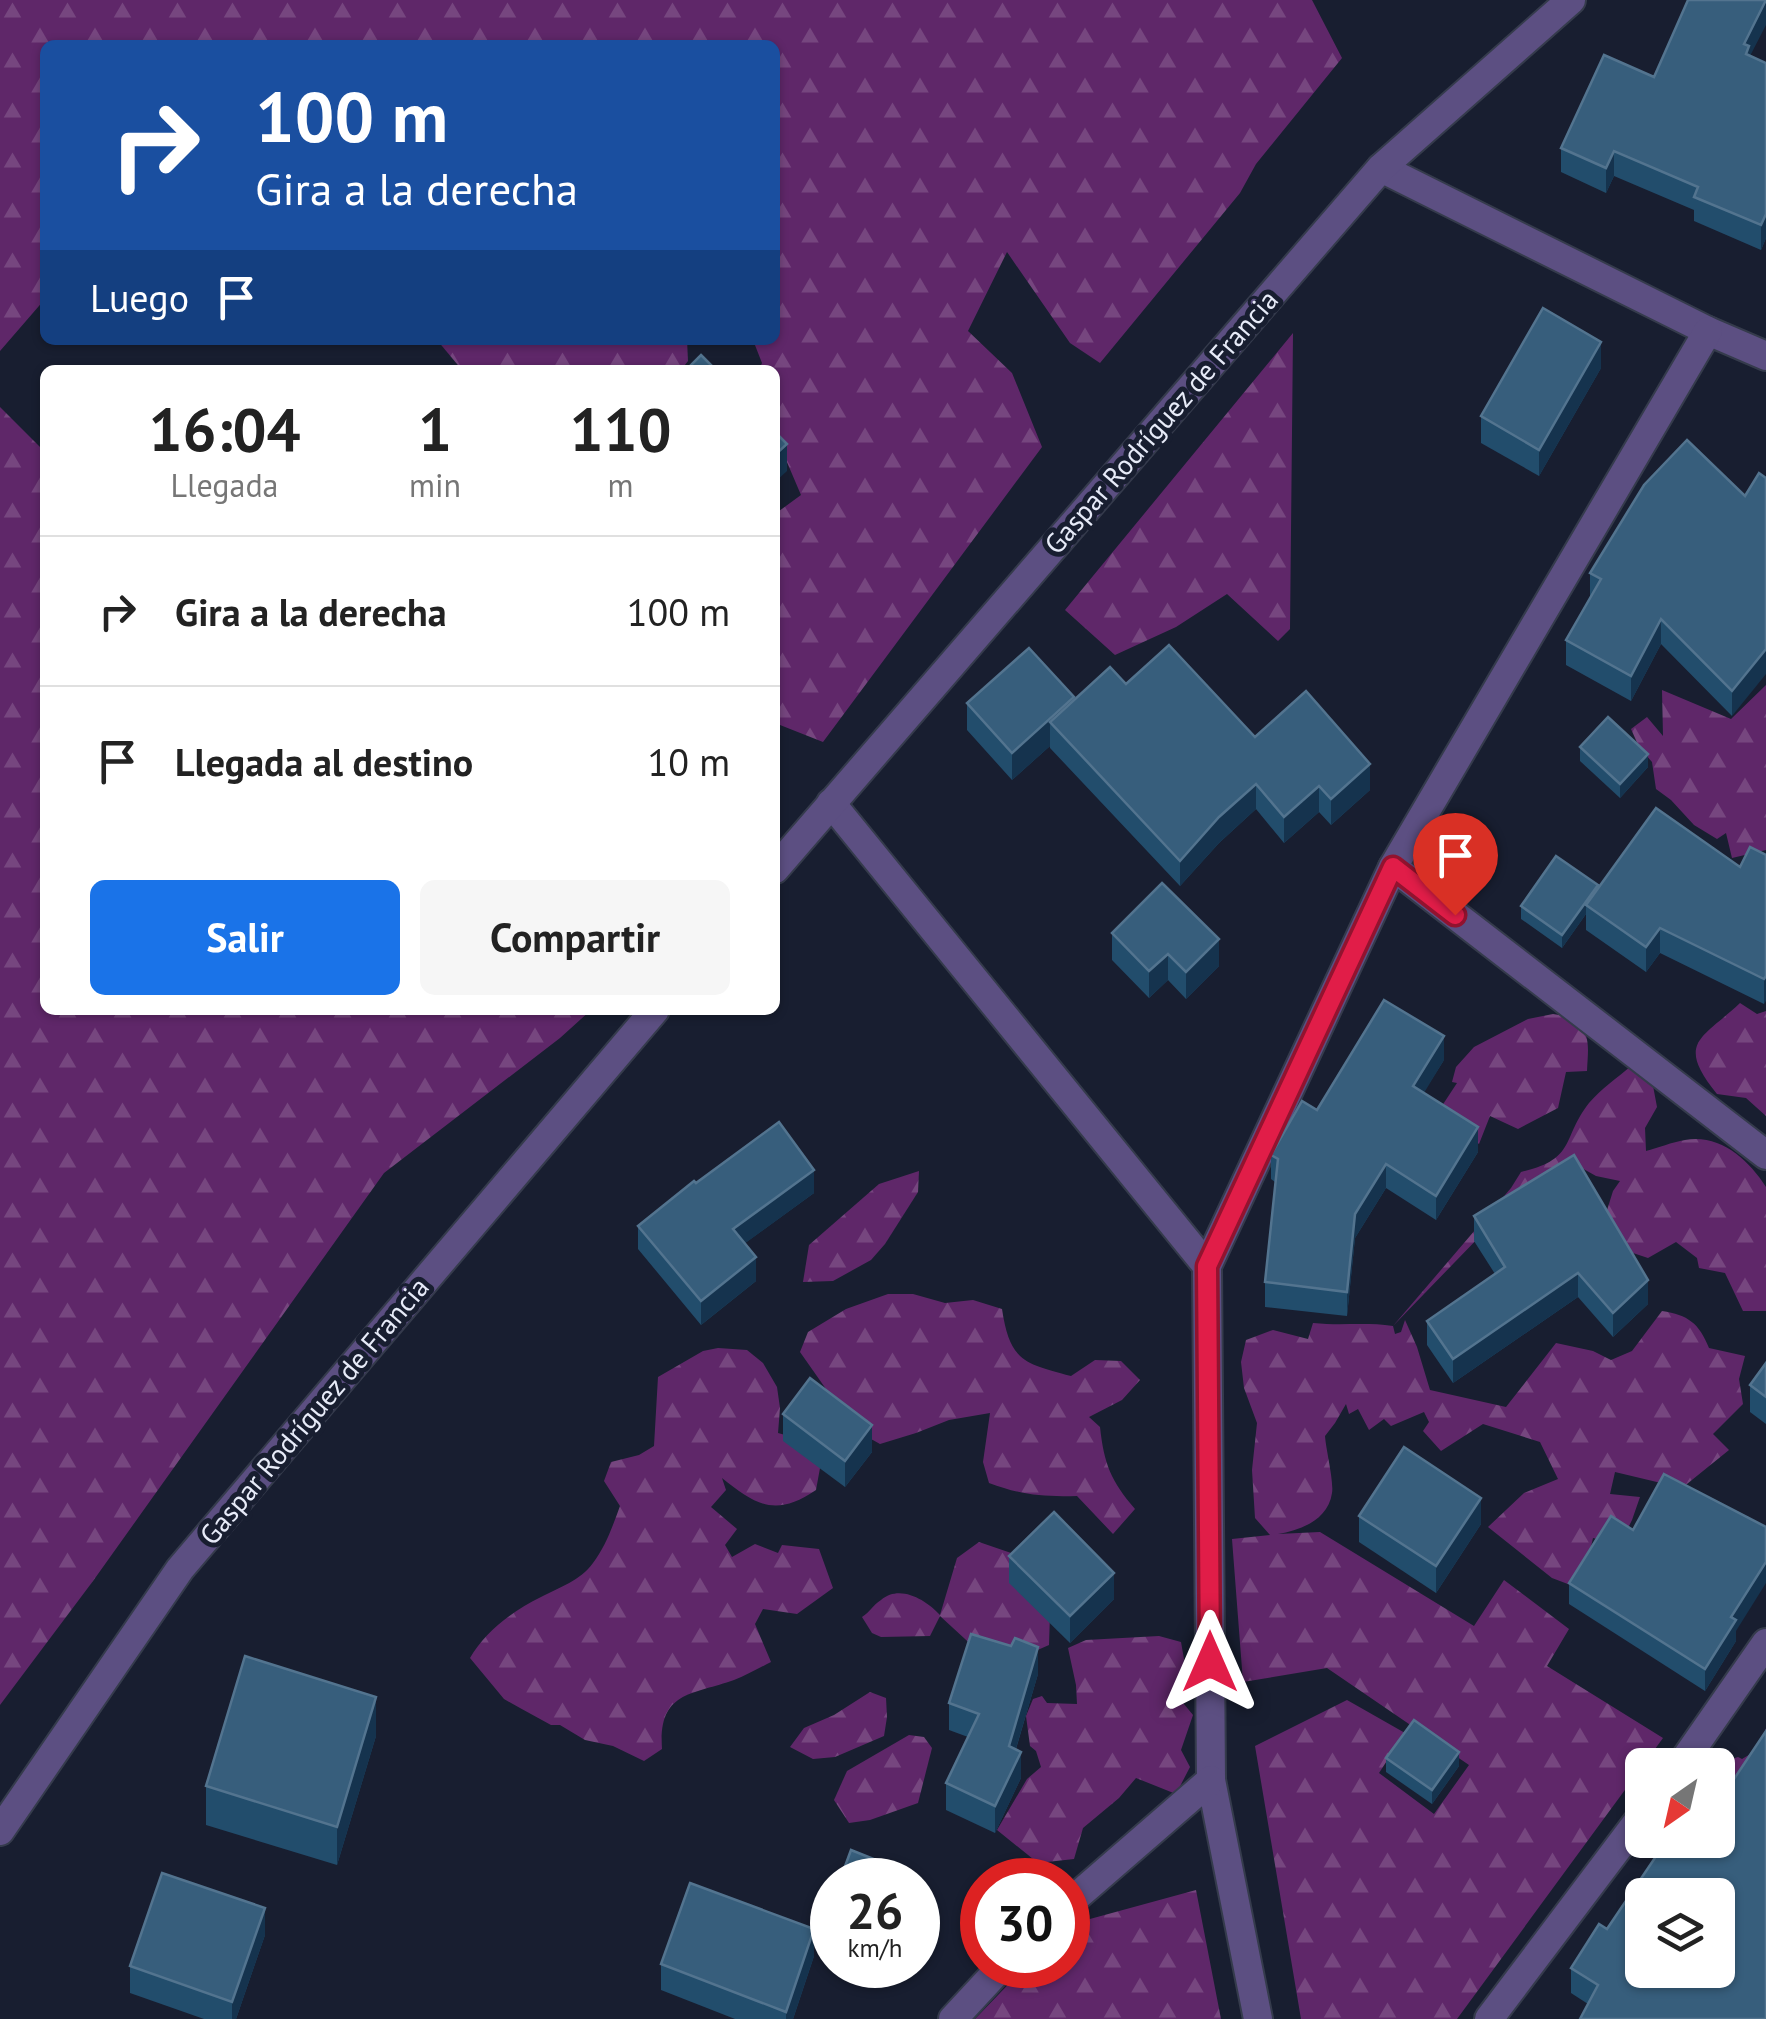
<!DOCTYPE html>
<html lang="es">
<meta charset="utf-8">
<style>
:root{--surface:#fff;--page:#f6f6f6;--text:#222;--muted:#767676;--line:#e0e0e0;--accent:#1a73e8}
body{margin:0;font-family:"PT Sans",sans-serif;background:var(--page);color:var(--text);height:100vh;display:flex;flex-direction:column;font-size:38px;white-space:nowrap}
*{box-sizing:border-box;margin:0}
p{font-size:32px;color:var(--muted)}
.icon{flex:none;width:55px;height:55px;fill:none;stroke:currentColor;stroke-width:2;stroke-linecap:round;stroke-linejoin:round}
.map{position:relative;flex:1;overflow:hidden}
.side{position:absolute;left:40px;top:365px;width:740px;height:650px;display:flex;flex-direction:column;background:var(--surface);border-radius:15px;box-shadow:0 2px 8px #0004}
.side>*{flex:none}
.hud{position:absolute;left:40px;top:40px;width:740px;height:305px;border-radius:15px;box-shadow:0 2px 8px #0004;background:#1a4fa0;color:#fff;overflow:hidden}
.needle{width:65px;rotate:214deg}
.buttons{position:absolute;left:1625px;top:1748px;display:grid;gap:20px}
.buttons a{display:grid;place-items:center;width:110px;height:110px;border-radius:15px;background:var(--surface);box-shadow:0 2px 8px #0004;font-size:50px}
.speed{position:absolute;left:810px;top:1858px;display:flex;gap:20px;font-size:50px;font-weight:700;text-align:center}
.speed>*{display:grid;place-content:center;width:130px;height:130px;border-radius:50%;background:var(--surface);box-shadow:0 2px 8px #0004;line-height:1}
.speed small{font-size:25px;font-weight:400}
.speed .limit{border:15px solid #d22;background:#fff;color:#111}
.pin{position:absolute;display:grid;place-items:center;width:85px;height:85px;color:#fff;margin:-102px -42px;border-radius:50% 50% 50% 0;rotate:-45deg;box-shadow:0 0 10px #0007}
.pin .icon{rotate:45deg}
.me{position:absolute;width:110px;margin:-55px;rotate:0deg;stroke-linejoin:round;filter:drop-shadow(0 0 8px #0008)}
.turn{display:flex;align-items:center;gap:35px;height:210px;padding:0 50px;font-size:45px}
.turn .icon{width:130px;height:130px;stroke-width:2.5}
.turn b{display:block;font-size:70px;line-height:85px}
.then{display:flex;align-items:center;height:95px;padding:0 50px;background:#0003;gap:20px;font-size:38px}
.eta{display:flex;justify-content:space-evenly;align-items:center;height:170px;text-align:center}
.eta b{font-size:60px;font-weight:700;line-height:70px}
.button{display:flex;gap:20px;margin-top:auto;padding:20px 50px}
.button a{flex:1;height:115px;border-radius:15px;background:var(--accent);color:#fff;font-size:40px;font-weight:700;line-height:115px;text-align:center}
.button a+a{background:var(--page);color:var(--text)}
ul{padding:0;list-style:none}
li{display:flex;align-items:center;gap:30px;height:150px;padding:0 50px;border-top:2px solid var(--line)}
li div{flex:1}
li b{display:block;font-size:38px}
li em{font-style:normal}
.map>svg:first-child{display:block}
.forest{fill:url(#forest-firs)}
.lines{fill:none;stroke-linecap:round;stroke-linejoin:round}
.minor-casing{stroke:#353b4c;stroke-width:32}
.minor{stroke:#5c4f82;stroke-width:28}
.wall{fill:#224d6c}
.shaded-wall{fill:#15334e}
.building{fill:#375e7c;stroke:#53748f;stroke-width:2.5;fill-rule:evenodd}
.route-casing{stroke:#92132f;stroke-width:25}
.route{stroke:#e11d48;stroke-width:18}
.labels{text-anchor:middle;stroke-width:10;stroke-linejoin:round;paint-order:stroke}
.street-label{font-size:28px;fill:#e7ebf8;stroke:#181e30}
</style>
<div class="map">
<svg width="1766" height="2019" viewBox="0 0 1766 2019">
<defs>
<pattern id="forest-firs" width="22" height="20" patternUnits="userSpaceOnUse" patternTransform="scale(2.5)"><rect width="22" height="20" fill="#5f2769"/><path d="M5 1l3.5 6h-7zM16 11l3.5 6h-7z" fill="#76467f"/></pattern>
</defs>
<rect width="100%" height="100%" fill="#181e30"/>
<g class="forest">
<polygon points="0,0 1312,0 1342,58 1256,164 1240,193 1100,363 1070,343 1007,252 968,331 1012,373 1042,447 823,742 775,723 775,514 801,495 775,434 775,370 759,370 762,363 753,340 775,340 775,45 45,45 45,299 0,351"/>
<polygon points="1293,333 1290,629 1278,641 1227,594 1176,627 1115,655 1065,610"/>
<polygon points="437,340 687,340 688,361 681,370 462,370"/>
<polygon points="0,407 45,452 45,1010 591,1010 560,1038 384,1173 93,1581 0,1705"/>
<polygon points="1766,685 1766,850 1732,858 1726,833 1717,839 1694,825 1671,800 1656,789 1652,762 1639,747 1631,729 1647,717 1663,736 1662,690 1731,719"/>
<path d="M1740,1003L1757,1014L1766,1011V1116L1746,1098L1717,1094C1675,1042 1702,1039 1740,1003Z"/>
<path d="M1553,1014L1577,1018C1591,1038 1588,1048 1587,1071L1566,1072L1558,1108L1518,1129L1490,1116L1479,1144L1436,1115L1457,1083L1452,1082L1456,1067L1474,1047L1528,1019Z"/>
<path d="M1631,1066L1650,1070L1657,1107L1645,1128L1646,1151C1658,1148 1672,1142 1685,1140C1720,1134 1748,1159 1766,1187V1311H1743L1725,1273L1699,1268L1697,1258L1676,1242L1648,1258L1630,1252L1603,1223L1613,1191L1620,1181L1596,1176L1580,1167L1514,1201L1393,1326L1395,1334L1401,1332L1405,1320L1417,1347L1430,1390L1506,1407L1556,1343L1593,1351L1611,1360L1632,1351L1662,1311C1688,1315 1699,1323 1709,1348L1745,1356L1739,1379L1743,1404L1713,1434L1729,1450L1682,1488L1615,1472L1610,1494L1640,1497L1632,1520L1620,1544L1593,1538L1581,1589L1552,1578L1488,1527L1524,1493L1558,1479L1540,1442L1483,1424L1441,1451L1423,1431L1429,1422L1424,1412L1391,1426L1384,1419L1369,1430L1358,1409L1349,1414L1346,1404L1335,1423L1325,1436C1326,1450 1334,1481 1332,1493C1328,1520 1301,1530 1278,1534L1320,1532L1474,1626L1504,1580L1569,1629L1547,1666L1663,1738L1457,2019H1301L1255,1746L1347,1700L1405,1733L1379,1773L1434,1814L1469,1765L1327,1668L1243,1682L1232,1539L1270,1535L1255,1518L1252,1470L1257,1423L1244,1388L1241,1362L1246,1340L1273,1330L1308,1339L1313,1323C1340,1326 1366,1322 1393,1326L1511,1188L1521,1172C1577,1159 1561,1139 1589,1103C1601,1089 1617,1078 1631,1066Z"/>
<polygon points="919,1171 918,1192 885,1244 871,1260 833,1281 803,1282 809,1245 879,1184"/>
<path d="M888,1294H913L945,1303L973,1300L1002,1309C1010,1361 1023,1363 1071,1376L1095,1360L1121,1361L1140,1380L1122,1400L1089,1417L1100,1427C1104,1464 1111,1481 1135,1509L1113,1534L1077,1496C1043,1497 1021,1495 989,1483L983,1462L990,1413L949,1420L916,1433L880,1444L839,1421L824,1404L826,1389L800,1352L808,1332L846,1309Z"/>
<path d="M718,1348L747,1350L763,1363L777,1387L780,1408L778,1433L824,1446L816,1490C776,1517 757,1506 722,1478L726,1490L711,1507L737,1529L725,1545L732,1557L755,1544L778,1553L782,1545L819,1549L833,1588L797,1614L763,1609L755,1624L771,1662C759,1668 747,1675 734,1680C692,1695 658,1691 662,1749L644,1761L613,1746L585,1740L560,1725H551L520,1708L504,1699L470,1658C485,1632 514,1610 541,1597C560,1587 580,1581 593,1563C606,1546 613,1525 620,1506L604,1481L611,1462L639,1455L654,1446L658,1377L703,1351Z"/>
<path d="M979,1542L1014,1554L1050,1613L1049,1645L1033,1652L977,1650L940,1616L930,1636L881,1637L872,1633L862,1617C870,1612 873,1605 881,1600C900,1584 926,1600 940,1615L957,1558Z"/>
<polygon points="1159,1636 1181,1642 1184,1659 1179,1698 1193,1715 1181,1750 1190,1767 1176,1794 1136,1778 1119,1798 1083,1828 1074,1859 1038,1863 997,1830 1027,1779 1041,1767 1036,1751 1030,1746 1026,1716 1033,1699 1042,1696 1047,1703 1077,1704 1076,1685 1068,1648 1086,1640"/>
<polygon points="870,1692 886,1698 887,1717 884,1736 835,1757 813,1759 790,1747 804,1728 834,1715"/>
<polygon points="1766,1728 1766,1777 1731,1796 1718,1792 1718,1769 1725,1761 1738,1757 1742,1759 1759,1749"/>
<polygon points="909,1735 924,1737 932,1748 918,1803 870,1820 849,1823 834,1800 847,1771"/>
<polygon points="1196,1890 1221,2019 975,2019 1027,1965 1068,1965 1068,1925"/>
</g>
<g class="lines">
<g class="minor-casing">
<g id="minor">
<polyline points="1381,168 1708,331 1766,356"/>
<polyline points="831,803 1207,1266 1211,1780 1258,2019"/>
<polyline points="1393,867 1766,1155"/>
<polyline points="775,869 1381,168 1571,0"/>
<polyline points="1207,1266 1393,867 1708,331"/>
<polyline points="1681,1765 1766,1643"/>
<polyline points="0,1831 180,1569 655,1010"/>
<polyline points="1068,1904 1211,1780"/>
<polyline points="953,2019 1003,1965"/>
<polyline points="1489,2019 1642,1816"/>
</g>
</g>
<use href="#minor" class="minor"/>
</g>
<g class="wall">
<polygon points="1750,56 1766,63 1766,238 1761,250 1694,221 1694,210 1614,176 1606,193 1561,172 1561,148 1654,77"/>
<polygon points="1601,368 1539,476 1481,443 1481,416"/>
<polygon points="1745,496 1732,716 1661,644 1631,701 1566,665 1566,640 1590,597 1590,573"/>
<polygon points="1126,684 1255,737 1370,790 1331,825 1319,812 1284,843 1256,809 1219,843 1180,886 1050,748 1050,746 1012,780 967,730 967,703 1074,700"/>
<polygon points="1580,747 1648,767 1620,798 1580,761"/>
<polygon points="1766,855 1764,1004 1660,953 1646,972 1586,930 1586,914 1562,948 1521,919 1521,906 1598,889 1740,867"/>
<polygon points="1112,933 1219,966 1186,999 1168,980 1149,998 1112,960"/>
<polygon points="1444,1060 1423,1093 1478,1152 1436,1220 1386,1188 1355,1238 1347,1316 1265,1307 1265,1282 1275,1182 1271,1179 1271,1155"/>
<polygon points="696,1183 814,1193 745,1243 756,1281 701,1325 638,1249 638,1226"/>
<polygon points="1474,1216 1648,1304 1613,1337 1578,1297 1453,1383 1427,1345 1427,1321 1495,1274 1474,1241"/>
<polygon points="1766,1363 1766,1424 1750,1412 1750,1385"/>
<polygon points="783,1414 872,1452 845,1487 783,1441"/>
<polygon points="1359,1516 1481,1524 1436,1593 1359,1542"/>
<polygon points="1009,1556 1114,1599 1070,1643 1009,1583"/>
<polygon points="1569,1583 1736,1631 1736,1641 1705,1691 1569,1604"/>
<polygon points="1038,1674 1016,1749 1021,1778 995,1833 946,1810 946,1783 968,1737 949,1730 949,1703"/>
<polygon points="376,1736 337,1865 206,1825 206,1786"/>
<polygon points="1386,1758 1459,1766 1432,1804 1386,1772"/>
<polygon points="1718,1840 1588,2004 1571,1993 1571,1968 1607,1929"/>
<polygon points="832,1899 832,1960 821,1956 821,1929"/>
<polygon points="265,1935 236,2019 204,2019 130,1993 130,1966"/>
<polygon points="814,1956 793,2019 735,2019 661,1990 661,1964"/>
<polygon points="845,1965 886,1965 881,1979"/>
</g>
<g class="shaded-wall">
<polygon points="1766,0 1766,25 1749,58 1749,70 1744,44"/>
<polygon points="1614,151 1614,176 1606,193 1606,168"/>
<polygon points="1766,214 1766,238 1761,250 1761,225"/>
<polygon points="1601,342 1601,368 1539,476 1539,450"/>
<polygon points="787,444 787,471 775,482 775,455"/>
<polygon points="1661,619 1661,644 1631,701 1631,676"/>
<polygon points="1766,649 1766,674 1732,716 1732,691"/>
<polygon points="1074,697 1074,724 1050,722 1050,746 1012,780 1012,753"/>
<polygon points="1648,754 1648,767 1620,798 1620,784"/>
<polygon points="1370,764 1370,790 1331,825 1331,799"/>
<polygon points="1256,784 1256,809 1219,843 1180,886 1180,861 1219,817"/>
<polygon points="1319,786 1319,812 1284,843 1284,817"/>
<polygon points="1598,885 1598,898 1586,905 1586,914 1562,948 1562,935"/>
<polygon points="1660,928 1660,953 1646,972 1646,947"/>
<polygon points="1219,939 1219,966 1186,999 1186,972"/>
<polygon points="1168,954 1168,980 1149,998 1149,971"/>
<polygon points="1766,976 1766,1001 1764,1004 1764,979"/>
<polygon points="1444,1036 1444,1060 1413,1111 1413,1086"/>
<polygon points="1478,1127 1478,1152 1436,1220 1436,1196"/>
<polygon points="1386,1164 1386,1188 1355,1238 1347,1316 1347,1292 1355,1214"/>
<polygon points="814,1170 814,1193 733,1252 733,1229"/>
<polygon points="756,1257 756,1281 701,1325 701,1301"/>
<polygon points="1578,1273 1578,1297 1453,1383 1453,1359"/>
<polygon points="1648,1280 1648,1304 1613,1337 1613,1313"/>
<polygon points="872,1425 872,1452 845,1487 845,1461"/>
<polygon points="1481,1498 1481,1524 1436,1593 1436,1566"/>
<polygon points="1766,1562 1766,1583 1736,1631 1736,1641 1705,1691 1705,1669 1731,1617"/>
<polygon points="1114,1573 1114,1599 1070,1643 1070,1616"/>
<polygon points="1038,1647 1038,1674 1009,1772 1009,1746"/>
<polygon points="376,1697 376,1736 337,1865 337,1827"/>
<polygon points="1021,1752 1021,1778 995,1833 995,1806"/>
<polygon points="1459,1752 1459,1766 1432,1804 1432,1790"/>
<polygon points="265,1908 265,1935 236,2019 232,2019 232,2002"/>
<polygon points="814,1929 814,1956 793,2019 786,2019 786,2012"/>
<polygon points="881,1965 886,1965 881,1979"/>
</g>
<g class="building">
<polygon points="1688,0 1766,0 1744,44 1749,46 1746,54 1766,63 1766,214 1761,225 1694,197 1698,187 1614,151 1606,168 1561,148 1604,55 1654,77"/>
<polygon points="1543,308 1601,342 1539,450 1481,416"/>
<polygon points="701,355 716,370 686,370"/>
<polygon points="775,432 787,444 775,455"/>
<polygon points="1687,440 1745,496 1759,473 1766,478 1766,649 1732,691 1661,619 1631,676 1566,640 1601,579 1590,573 1644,485"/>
<polygon points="1169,645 1255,737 1306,691 1370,764 1331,799 1319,786 1284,817 1256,784 1219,817 1180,861 1050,722 1110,667 1126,684"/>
<polygon points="1029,648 1074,697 1012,753 967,703"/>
<polygon points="1608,717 1648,754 1620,784 1580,747"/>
<polygon points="1656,808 1740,867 1750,847 1766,855 1766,976 1764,979 1660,928 1646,947 1586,905"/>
<polygon points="1556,856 1598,885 1562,935 1521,906"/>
<polygon points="1162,883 1219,939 1186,972 1168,954 1149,971 1112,933"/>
<polygon points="1384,1000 1444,1036 1413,1086 1478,1127 1436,1196 1386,1164 1355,1214 1347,1292 1265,1282 1278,1159 1271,1155 1302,1101 1317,1110"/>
<polygon points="779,1122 814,1170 733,1229 756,1257 701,1301 638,1226 694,1181 696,1183"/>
<polygon points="1574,1155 1648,1280 1613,1313 1578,1273 1453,1359 1427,1321 1505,1267 1474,1216"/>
<polygon points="1766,1363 1766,1397 1750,1385"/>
<polygon points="810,1378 872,1425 845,1461 783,1414"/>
<polygon points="1404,1447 1481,1498 1436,1566 1359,1516"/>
<polygon points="1664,1474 1766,1527 1766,1562 1731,1617 1736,1620 1705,1669 1569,1583 1611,1516 1633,1530"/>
<polygon points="1054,1512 1114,1573 1070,1616 1009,1556"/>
<polygon points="971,1634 1011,1646 1015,1638 1038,1647 1009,1746 1021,1752 995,1806 946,1783 979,1714 949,1703"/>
<polygon points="245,1656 376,1697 337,1827 206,1786"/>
<polygon points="1414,1720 1459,1752 1432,1790 1386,1758"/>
<path d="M1766,1731V2019H1580L1598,1985L1571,1968L1599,1924L1607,1929L1667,1840H1718V1803ZM1642,1895H1718V1970H1642Z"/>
<polygon points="851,1850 911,1874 908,1880 840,1880"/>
<polygon points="162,1873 265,1908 232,2002 130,1966"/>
<polygon points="690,1883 814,1929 786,2012 661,1964"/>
<polygon points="832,1899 832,1933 821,1929"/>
</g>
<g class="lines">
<g class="route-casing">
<polyline id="route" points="1210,1662 1207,1266 1393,867 1455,915"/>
</g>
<use href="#route" class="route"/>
</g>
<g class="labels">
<g class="street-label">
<text transform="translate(1161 422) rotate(-49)" y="10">Gaspar Rodríguez de Francia</text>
<text transform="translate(314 1411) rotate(-50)" y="10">Gaspar Rodríguez de Francia</text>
</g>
</g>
</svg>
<div class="buttons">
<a><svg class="needle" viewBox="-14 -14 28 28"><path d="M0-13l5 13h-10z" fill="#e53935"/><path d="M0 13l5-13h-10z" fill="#767676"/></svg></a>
<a><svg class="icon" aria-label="layers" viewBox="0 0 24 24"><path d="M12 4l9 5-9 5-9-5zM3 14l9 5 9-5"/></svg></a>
</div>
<div class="speed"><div>26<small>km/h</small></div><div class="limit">30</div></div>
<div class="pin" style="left:1455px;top:915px;background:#d93025"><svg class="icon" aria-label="arrive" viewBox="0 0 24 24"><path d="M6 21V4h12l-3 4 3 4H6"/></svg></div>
<svg class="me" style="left:1210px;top:1662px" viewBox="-20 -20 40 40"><path d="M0-17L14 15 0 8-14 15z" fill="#e11d48" stroke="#fff" stroke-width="4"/></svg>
<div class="hud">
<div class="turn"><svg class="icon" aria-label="right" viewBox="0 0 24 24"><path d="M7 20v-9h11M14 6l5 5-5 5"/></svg><div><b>100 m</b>Gira a la derecha</div></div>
<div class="then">Luego<svg class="icon" aria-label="arrive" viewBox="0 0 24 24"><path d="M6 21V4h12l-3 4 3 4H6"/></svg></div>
</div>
<section class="side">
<div class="eta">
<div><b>16:04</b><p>Llegada</p></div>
<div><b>1</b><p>min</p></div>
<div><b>110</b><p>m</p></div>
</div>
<ul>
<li><svg class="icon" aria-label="right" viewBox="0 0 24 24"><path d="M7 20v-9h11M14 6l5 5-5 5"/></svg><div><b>Gira a la derecha</b></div><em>100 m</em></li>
<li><svg class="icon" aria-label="arrive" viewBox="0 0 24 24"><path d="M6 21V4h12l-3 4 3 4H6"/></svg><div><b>Llegada al destino</b></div><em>10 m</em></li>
</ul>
<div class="button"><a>Salir</a><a>Compartir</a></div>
</section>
</div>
